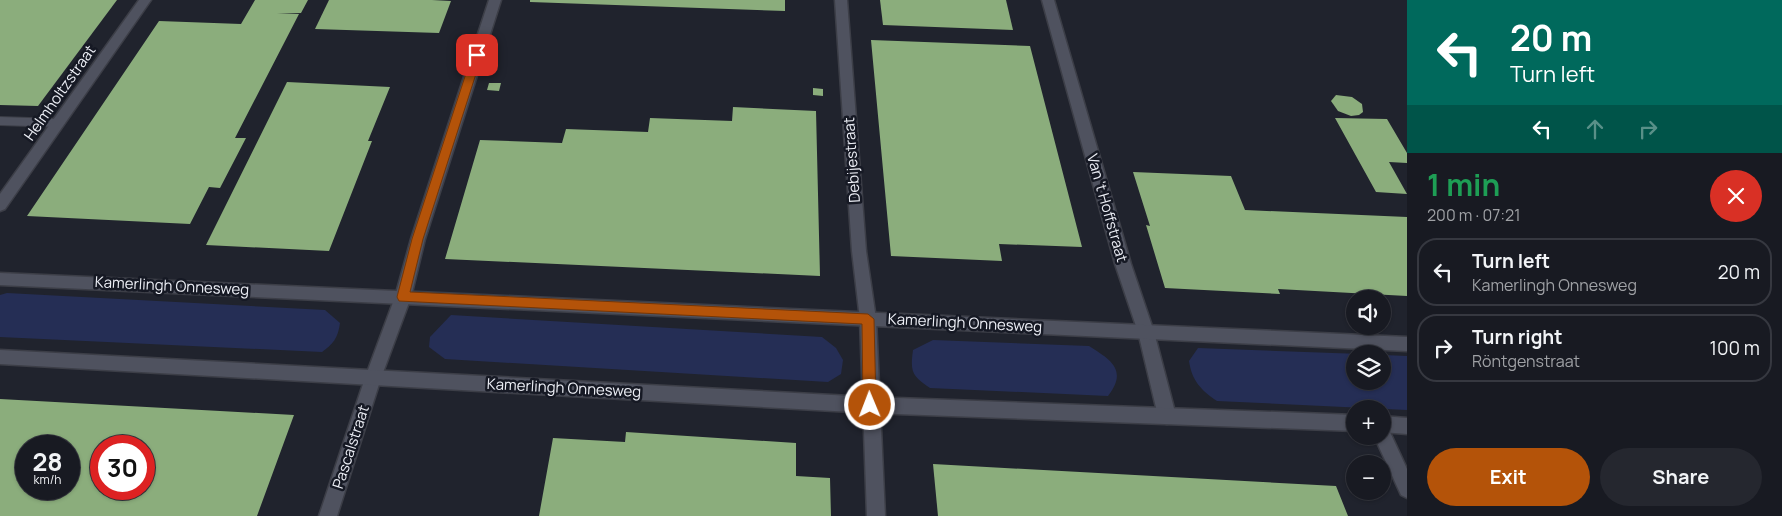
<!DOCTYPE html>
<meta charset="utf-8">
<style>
:root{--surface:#181a22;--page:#25272f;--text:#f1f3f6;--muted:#9fa1a5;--line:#363840;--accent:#b45309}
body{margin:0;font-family:Manrope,sans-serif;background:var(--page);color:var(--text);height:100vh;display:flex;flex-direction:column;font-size:19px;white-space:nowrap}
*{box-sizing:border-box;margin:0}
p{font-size:16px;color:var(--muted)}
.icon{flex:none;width:28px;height:28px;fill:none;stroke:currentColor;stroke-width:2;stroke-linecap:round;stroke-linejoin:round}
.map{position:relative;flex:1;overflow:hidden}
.side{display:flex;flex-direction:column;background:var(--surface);width:375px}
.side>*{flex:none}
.banner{background:#00695c;color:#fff;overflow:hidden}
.controls{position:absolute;left:1346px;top:290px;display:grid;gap:10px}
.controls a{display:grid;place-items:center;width:45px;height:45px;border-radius:50%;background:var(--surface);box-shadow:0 1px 4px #0004,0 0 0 1px var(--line);font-size:25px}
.speed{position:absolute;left:15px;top:435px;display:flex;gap:10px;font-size:25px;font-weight:700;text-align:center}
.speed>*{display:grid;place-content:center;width:65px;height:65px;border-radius:50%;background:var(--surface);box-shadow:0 1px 4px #0004,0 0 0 1px var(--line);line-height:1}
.speed small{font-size:12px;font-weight:400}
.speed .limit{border:8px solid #d22;background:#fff;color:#111}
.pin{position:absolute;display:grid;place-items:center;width:42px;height:42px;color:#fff;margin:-21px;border-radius:10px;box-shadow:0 2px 8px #0006}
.me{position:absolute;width:55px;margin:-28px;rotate:359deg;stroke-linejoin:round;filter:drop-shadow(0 0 4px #0008)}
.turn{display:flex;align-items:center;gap:18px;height:105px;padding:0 20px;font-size:22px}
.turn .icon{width:65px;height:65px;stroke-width:2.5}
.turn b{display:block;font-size:35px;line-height:42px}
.lanes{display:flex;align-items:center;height:48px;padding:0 20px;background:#0003;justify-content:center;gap:25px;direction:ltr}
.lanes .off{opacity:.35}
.round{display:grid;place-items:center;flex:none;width:52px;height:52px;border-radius:26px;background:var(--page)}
.overview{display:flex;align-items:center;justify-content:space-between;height:85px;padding:0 20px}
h1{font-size:30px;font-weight:700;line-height:38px;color:#1e9e55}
.primary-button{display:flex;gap:10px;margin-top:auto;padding:10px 20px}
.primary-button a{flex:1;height:58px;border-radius:30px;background:var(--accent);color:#fff;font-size:20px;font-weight:700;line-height:58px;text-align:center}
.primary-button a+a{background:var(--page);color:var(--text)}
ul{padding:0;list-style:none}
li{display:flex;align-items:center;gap:15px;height:68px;margin:0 10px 8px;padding:0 10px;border:2px solid var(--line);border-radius:20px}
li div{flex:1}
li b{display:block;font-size:19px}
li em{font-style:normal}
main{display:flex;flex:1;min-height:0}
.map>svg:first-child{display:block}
.green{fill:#252e55}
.building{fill:#8bad7c;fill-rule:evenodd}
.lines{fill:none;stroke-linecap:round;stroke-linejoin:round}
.lane-casing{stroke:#3c3e47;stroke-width:2}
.street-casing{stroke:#3c3e47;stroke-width:3}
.secondary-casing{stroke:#3c3e47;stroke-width:3}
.lane{fill:#4f525f;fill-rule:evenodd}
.street{fill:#4f525f;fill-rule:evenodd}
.secondary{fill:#4f525f;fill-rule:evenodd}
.route{fill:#b45309;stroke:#753606}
.labels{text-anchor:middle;stroke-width:5;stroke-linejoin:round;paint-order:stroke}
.street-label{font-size:15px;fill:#edeff6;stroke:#161924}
</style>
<main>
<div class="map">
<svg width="1407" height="516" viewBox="0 0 1407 516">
<rect width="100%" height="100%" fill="#20232d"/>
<g class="green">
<path d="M7,293L325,310L340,323C338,338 333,344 322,352L0,337V295Z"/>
<polygon points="451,315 822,337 836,348 843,360 841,374 828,382 445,359 429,347 430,337"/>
<path d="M933,340L1089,346C1111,360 1128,370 1108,396L930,388C912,376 910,372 913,350Z"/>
<path d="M1198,348L1361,354H1355V381H1382L1383,355L1407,356V410L1217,401C1201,390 1192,381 1189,361Z"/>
</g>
<g class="building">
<polygon points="0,0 117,0 38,106 0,105"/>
<polygon points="255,0 308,0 301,13 277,14 299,14 235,138 246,138 220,188 209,187 190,224 27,216 159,21 241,24"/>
<polygon points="329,0 432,0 451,1 439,33 315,29"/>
<polygon points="530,0 785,0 785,11 530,2"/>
<polygon points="880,0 1006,0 1013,30 883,25"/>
<polygon points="871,40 1030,46 1082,247 999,244 1002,261 891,256"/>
<polygon points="287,82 390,87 368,141 372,141 329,251 206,245"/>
<polygon points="489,83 501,83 499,91 487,90"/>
<polygon points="813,88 823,89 823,96 813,95"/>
<polygon points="1336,95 1352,97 1362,104 1363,112 1359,115 1351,116 1338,111 1331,101"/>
<polygon points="733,107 816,111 820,276 445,259 480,140 562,143 566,129 648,132 650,118 732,121"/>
<polygon points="1335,118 1387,119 1407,153 1407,163 1389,162 1407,194 1376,192"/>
<polygon points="1133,172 1231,176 1245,210 1407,217 1407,296 1278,289 1280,294 1165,288 1146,225 1150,226"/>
<path d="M0,399L220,411L294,415L257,516H0ZM26,446H69V489H26ZM101,446H144V489H101Z"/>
<polygon points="626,432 796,443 796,476 830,478 831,516 539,516 553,438 625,442"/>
<polygon points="933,464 1336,486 1348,516 938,516"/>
</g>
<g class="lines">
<g class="lane-casing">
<polygon id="lane" points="0,117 59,119 65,123 59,127 0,125"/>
</g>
<g class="street-casing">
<g id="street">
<polygon points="139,0 151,0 5,209 0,211 0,194"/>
<polygon points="489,0 501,0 425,239 411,297 381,378 337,516 319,516 365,378 395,297 411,239"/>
<polygon points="835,0 847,0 866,251 876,319 885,516 867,516 860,319 852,251"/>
<polygon points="1042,0 1054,0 1131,264 1154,332 1176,416 1173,422 1167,424 1161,422 1158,416 1138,332 1115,264"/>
<polygon points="1382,426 1388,428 1407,469 1407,498 1401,495 1374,436 1382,436"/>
</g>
</g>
<g class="secondary-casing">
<g id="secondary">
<polygon points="0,273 1407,337 1407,351 0,285"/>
<polygon points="0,350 870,397 1355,415 1355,431 870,413 0,364"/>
<polygon points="1382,416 1407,418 1407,434 1382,432"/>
</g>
</g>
<use href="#lane" class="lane"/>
<use href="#street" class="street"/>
<use href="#secondary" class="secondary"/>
</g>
<polygon class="route" points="477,52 482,55 423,239 410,292 868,314 874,319 876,405 874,410 870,411 865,410 863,405 862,324 399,301 397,297 412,239 472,55"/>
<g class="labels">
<g class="street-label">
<text transform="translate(60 93) rotate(-55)" y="5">Helmholtzstraat</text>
<text transform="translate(852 160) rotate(-94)" y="5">Debijestraat</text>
<text transform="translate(1107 208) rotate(74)" y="5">Van 't Hoffstraat</text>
<text transform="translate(172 286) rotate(3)" y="5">Kamerlingh Onnesweg</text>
<text transform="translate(965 323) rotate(3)" y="5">Kamerlingh Onnesweg</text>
<text transform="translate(564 388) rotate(3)" y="5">Kamerlingh Onnesweg</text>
<text transform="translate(351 447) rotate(-72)" y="5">Pascalstraat</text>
</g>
</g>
</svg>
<div class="controls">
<a><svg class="icon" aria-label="sound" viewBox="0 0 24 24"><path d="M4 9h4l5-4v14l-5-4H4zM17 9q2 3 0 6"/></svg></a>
<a><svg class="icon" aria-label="layers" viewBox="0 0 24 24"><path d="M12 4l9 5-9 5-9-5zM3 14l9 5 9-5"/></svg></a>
<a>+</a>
<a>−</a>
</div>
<div class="speed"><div>28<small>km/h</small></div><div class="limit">30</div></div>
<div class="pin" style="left:477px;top:55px;background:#d93025"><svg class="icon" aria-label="arrive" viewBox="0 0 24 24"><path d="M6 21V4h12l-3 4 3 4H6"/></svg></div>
<svg class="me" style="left:870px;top:405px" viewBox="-20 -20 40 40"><circle r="17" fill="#b45309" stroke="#fff" stroke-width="3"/><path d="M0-11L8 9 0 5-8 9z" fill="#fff"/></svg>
</div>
<section class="side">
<div class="banner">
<div class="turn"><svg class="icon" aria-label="left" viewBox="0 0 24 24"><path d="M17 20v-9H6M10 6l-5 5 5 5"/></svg><div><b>20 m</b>Turn left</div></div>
<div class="lanes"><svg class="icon" aria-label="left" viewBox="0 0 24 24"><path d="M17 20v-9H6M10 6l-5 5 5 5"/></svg><svg class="icon off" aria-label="ahead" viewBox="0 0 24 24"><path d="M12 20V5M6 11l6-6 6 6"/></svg><svg class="icon off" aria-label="right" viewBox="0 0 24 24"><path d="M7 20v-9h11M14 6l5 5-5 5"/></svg></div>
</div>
<div class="overview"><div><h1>1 min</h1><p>200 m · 07:21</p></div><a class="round" style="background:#d93025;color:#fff"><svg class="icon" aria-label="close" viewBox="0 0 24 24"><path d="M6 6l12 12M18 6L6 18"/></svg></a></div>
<ul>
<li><svg class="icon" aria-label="left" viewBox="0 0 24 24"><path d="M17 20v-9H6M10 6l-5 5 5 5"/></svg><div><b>Turn left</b><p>Kamerlingh Onnesweg</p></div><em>20 m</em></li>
<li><svg class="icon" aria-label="right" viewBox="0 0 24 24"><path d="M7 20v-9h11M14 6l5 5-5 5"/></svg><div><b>Turn right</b><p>Röntgenstraat</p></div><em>100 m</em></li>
</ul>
<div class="primary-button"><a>Exit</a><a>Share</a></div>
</section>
</main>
